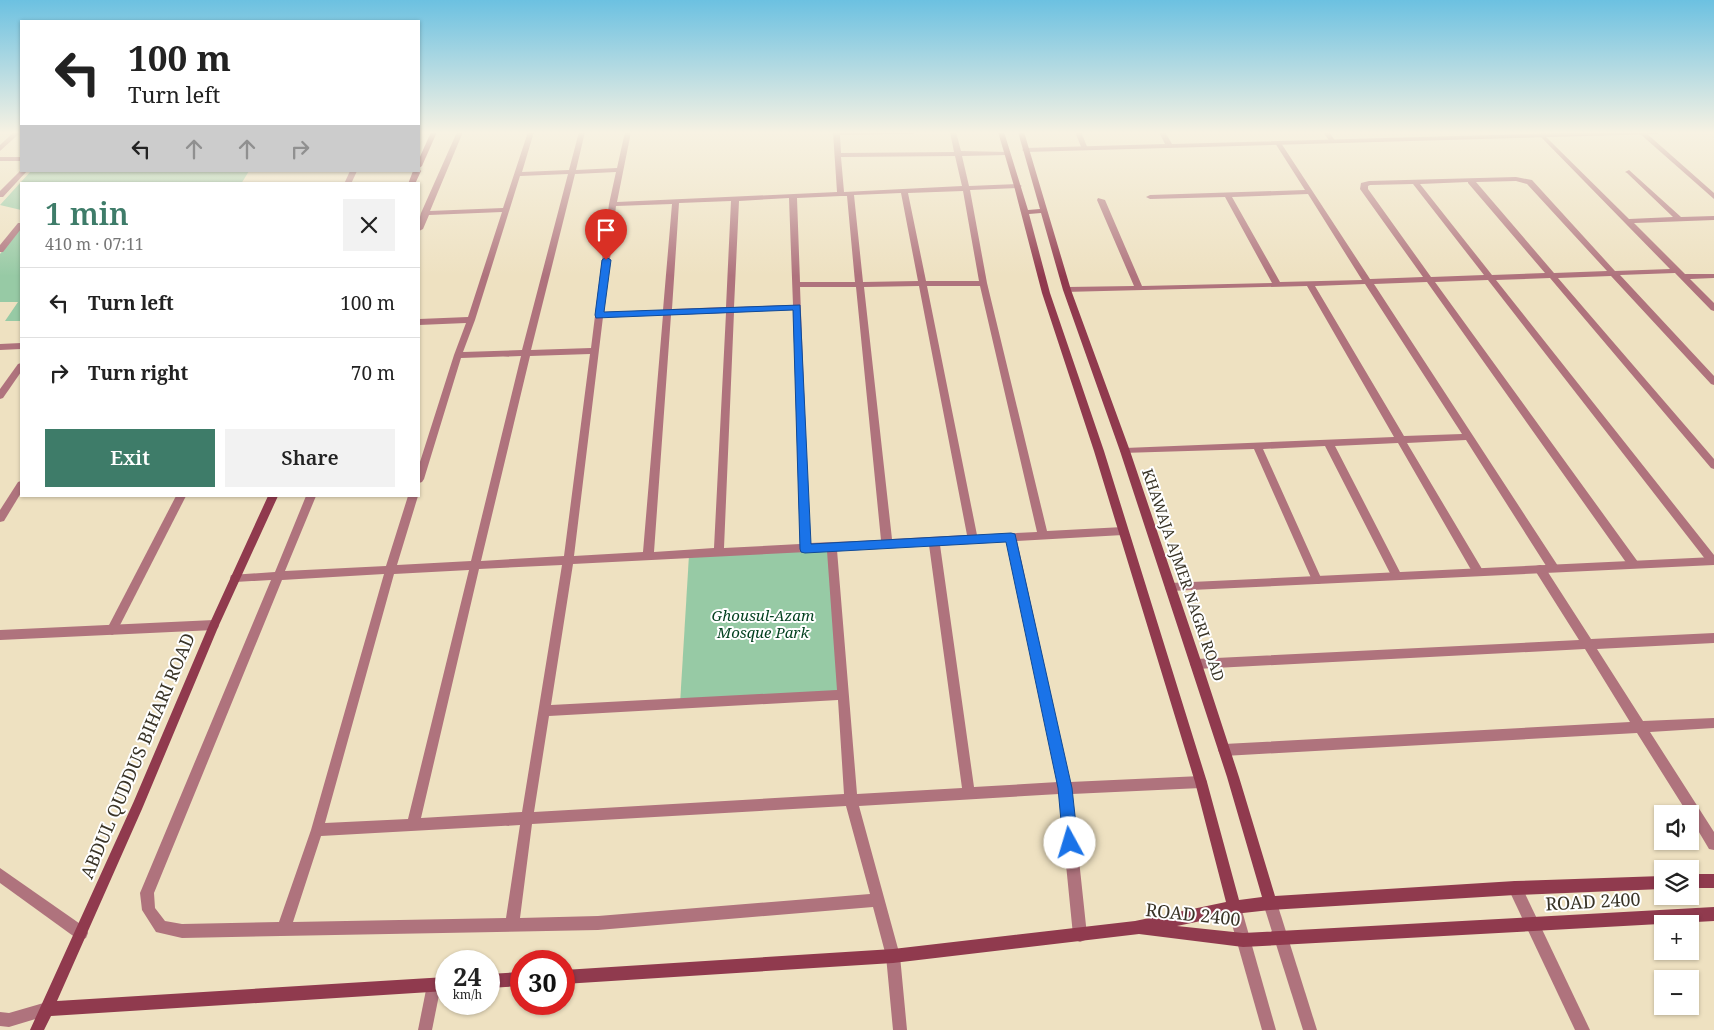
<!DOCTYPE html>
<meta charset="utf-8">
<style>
:root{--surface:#fff;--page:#f2f2f2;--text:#222;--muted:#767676;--line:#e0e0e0;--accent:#3e7c69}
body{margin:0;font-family:"Noto Serif",serif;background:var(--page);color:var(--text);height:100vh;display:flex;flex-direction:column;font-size:19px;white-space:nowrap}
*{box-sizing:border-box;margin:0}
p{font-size:16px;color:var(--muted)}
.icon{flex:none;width:28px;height:28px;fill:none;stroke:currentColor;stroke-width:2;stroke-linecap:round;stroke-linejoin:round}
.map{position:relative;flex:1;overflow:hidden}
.sheet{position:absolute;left:20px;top:182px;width:400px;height:315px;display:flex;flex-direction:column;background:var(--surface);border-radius:0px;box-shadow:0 1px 4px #0004}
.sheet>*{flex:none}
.top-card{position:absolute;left:20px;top:20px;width:400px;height:152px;border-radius:0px;box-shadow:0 1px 4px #0004;background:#fff;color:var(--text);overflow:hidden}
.buttons{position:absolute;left:1654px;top:805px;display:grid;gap:10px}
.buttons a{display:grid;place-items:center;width:45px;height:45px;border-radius:0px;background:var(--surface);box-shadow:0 1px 4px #0004;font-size:25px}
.speed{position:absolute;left:435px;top:950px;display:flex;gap:10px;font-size:25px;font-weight:700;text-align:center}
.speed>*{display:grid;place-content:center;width:65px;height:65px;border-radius:50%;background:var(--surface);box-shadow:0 1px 4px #0004;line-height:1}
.speed small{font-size:12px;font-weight:400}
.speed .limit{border:8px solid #d22;background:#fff;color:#111}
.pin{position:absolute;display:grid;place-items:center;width:42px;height:42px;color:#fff;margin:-51px -21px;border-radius:50% 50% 50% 0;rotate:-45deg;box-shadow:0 0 5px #0007}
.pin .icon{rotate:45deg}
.me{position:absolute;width:55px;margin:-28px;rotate:354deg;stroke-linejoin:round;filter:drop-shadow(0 0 4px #0008)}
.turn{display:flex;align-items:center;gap:18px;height:105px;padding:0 25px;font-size:22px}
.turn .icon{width:65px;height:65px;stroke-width:2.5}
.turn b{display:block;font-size:35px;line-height:42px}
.lanes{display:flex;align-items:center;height:48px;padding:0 25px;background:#0003;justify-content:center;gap:25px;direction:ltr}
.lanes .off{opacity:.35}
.round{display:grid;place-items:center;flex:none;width:52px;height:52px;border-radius:0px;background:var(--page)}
.headline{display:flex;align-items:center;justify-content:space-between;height:85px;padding:0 25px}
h1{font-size:30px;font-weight:600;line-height:38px;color:var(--accent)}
.cta{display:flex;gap:10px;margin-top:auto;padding:10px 25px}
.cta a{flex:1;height:58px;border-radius:0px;background:var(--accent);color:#fff;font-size:20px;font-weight:600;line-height:58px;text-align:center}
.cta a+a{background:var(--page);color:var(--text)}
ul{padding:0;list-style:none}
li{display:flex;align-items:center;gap:15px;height:70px;padding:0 25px;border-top:1px solid var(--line)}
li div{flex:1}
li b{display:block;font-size:19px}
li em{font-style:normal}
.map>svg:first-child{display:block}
.green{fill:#97caa5}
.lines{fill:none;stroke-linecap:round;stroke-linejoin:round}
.minor{fill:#af737d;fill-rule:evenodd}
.tertiary{fill:#af737d;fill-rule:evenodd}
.secondary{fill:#903a4e;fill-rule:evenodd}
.route{fill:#1a73e8;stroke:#114b97}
.labels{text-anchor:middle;stroke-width:4;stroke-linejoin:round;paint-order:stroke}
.street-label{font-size:15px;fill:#393427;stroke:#fff}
.park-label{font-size:15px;font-style:italic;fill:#003f1d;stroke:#fff}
.near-street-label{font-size:18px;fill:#393427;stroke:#fff}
</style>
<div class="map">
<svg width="1714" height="1030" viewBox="0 0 1714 1030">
<rect width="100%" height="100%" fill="#eee1c1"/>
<g class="green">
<polygon points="31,171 249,171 241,184 21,184 21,210 0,205"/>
<polygon points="21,227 21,321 5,321 18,302 0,302 0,254"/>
<polygon points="832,547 843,695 680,704 689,555"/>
</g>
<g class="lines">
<g class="minor">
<polygon points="14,132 21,132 0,151 0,145"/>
<path d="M457,132H463L430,211L503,208L528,132H534L522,172L569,170L579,132H585L576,170L617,168L625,132H631L617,202L837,192L833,132H916L913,134L840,135L841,153L954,152L950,132H956L961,151L1009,152V154L1007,155L962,156L969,186L1018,184L1022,186L1018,188L970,190L987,283L1047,531L1123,527L1127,528L1128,531L1127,534L1123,535L1017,541L1070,782L1201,776L1205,778L1207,782L1205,786L1201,788L1072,794L1087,935L1085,940L1080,942L1075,940L1073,935L1059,794L859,806L900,956L907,1030H893L886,956L873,907L598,930L182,938L156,932L142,910L140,893L271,580L235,582L231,581L230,578L231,575L275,572L306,496H316L285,571L386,566L408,496H418L397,565L471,561L521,356L461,358L424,479L422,482L419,483V465L454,355L466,323L419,325V319L468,317L502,212L429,215L423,229L419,231V221L421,213ZM955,156L962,186L844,192L841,157ZM616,172L609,204L591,348L531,350L575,174ZM568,174L522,350L463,352L475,320L520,176ZM963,191L979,281H926L908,193ZM901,193L918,281L863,282L854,195ZM841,196H847L855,282H800L797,198ZM789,198L793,305L734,307L739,201ZM731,201L726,307L672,309L679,203ZM672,204L663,310L604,312L616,206ZM919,286L967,535L892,539L864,287ZM927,286H980L1037,532L977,535ZM800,287H856L881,540L810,543ZM793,310L800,544L724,548L734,312ZM726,313L714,548L654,552L671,315ZM663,315L643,552L574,556L603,317ZM590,354L564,556L481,561L530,356ZM1007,541L1058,782L974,787L940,545ZM929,545L962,788L857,794L837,550ZM827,551L837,690L551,705L573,564ZM562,565L522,812L421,818L479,569ZM469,570L408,819L325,823L394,574ZM384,574L311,830L279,922L182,924L165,921L155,908L154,893L282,580ZM838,700L844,794L534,812L549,716ZM846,806L870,894L598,916L520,918L532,824ZM520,825L506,918L293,922L321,836Z"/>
<polygon points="1075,132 1081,132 1088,149 1087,150 1082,149"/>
<polygon points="1323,132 1329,132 1336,142 1335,143 1331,143"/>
<polygon points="1638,132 1645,132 1714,193 1714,199"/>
<path d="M1542,133L1629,219L1673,217L1627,173L1625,172L1629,170L1681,217L1714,216V220L1634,223L1685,274H1714V278L1690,279L1714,303V311L1711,310L1675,273L1620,275L1714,376V385L1711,384L1611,276L1558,278L1714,459V469L1711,468L1550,278L1496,280L1714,555V565L1709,564L1488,280L1435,282L1638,562L1639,565L1638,568H1630L1427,282L1374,284L1558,566L1559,569L1558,572H1550L1466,440L1407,443L1482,569L1483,572L1482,575L1478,576L1474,575L1398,443L1335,446L1402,576L1401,579L1397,580L1393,579L1325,446L1263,449L1322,580L1321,583L1317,584L1313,583L1312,580L1254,449L1122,453L1120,451L1122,449L1125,448L1394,437L1307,286L1064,292V288L1067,287L1134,286L1097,200L1098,198L1105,200L1142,286L1272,283L1225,197L1150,199L1146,197L1150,195L1305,190L1275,143L1278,141L1281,143L1370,279L1423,277L1360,189L1361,183L1369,181L1516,177L1532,180L1615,271L1670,269L1540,136L1539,135ZM1516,181L1527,184L1607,271L1554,273L1476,182ZM1468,182V183L1545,273L1492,275L1420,184ZM1413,184L1484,275L1431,277L1368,189V186L1370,185ZM1308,194L1362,280L1280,282L1232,197ZM1365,284L1462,434L1404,436L1315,286Z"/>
<rect x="0" y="157" width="21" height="4"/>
<polygon points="21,170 21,171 27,171 3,197 0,197 0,191"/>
<polygon points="350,171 357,171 351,184 344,184"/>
<polygon points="18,223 21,223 21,229 3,252 0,252 0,245"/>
<polygon points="21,343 21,349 0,350 0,344"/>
<polygon points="21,363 21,372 3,398 0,399 0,389 18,364"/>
<polygon points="21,481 21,493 4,521 0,522 0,510 18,482"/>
<polygon points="176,496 186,496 116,633 112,635 108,633 107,630 108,627"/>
<polygon points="1540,565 1544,566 1591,639 1714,633 1714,643 1597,649 1643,721 1714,718 1714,728 1650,732 1714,832 1714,850 1709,849 1690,817 1690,814 1688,814 1637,733 1224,756 1220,754 1218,750 1220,746 1224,744 1630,722 1585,649 1196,669 1192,668 1190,664 1192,660 1196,659 1579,640 1536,572 1535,569 1536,566"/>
<polygon points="0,868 86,928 88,933 86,938 81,940 76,938 0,883"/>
<polygon points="1515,881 1520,883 1590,1030 1575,1030 1508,888 1510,883"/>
<polygon points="434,978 439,980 441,985 432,1030 418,1030 427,985 429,980"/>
<polygon points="47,1002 52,1004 54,1009 52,1014 9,1027 0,1026 0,1012 9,1013"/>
</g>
<g class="tertiary">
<polygon points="1159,132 1165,132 1172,144 1593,132 1661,132 1658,134 1025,152 1022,150 1025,148 1165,144"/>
<polygon points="1714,557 1714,565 1170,591 1166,590 1165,587 1166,584 1170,583"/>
<polygon points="214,620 218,622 219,625 218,628 214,630 0,640 0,630"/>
<polygon points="1270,896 1275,898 1277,903 1317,1030 1303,1030 1263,903 1265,898"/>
<polygon points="1234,900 1239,902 1241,907 1276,1030 1262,1030 1227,907 1229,902"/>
</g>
<g class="secondary">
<polygon points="431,132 437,132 422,166 419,168 419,159"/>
<path d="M998,132H1004L1028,210L1040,209L1018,132H1024L1071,290L1130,451L1202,664L1239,777L1275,896L1515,881L1662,876V889L1515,895L1270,910L1234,914L1177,926L1243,933L1714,907V921L1243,947L1139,934L893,963L564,984V970L893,949L1135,921L1226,902L1195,782L1094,451L1042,293L1014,186ZM1041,213L1063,290L1120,451L1227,777L1262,897L1239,900L1207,782L1104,451L1050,293L1029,214Z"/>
<polygon points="419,169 421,171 415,184 408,184 413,171 419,171"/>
<polygon points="268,496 278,496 219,625 142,809 57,1001 446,977 446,991 51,1016 44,1030 30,1030 134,801 209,625"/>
<rect x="1690" y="874" width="24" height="14"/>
<polygon points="521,972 521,986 489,988 489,974"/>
</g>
</g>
<linearGradient id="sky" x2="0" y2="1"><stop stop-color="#6cc1e1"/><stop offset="0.48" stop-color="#f7f2e3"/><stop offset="1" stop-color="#f7f2e3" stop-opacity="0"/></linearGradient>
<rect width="1714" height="276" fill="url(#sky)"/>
<polygon class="route" points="606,257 611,260 604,312 800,305 811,544 1011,533 1015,534 1072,788 1078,843 1076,848 1070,850 1065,848 1063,843 1058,788 1006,542 805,553 801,552 800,549 793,310 596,318 595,315 602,260"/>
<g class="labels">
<g class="street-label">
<text transform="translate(1183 575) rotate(71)" y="5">KHAWAJA AJMER NAGRI ROAD</text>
</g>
<g class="park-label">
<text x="763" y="621">Ghousul-Azam<tspan x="763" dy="17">Mosque Park</tspan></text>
</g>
<g class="near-street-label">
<text transform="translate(138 756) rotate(-67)" y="6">ABDUL QUDDUS BIHARI ROAD</text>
<text transform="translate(1593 902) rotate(-3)" y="6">ROAD 2400</text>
<text transform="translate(1193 915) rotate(6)" y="6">ROAD 2400</text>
</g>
</g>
</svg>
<div class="buttons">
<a><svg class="icon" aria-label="sound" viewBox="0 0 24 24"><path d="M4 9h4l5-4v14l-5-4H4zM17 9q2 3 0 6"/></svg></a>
<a><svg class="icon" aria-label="layers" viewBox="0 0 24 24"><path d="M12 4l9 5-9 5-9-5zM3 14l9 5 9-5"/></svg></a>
<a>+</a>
<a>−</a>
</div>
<div class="speed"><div>24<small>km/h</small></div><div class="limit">30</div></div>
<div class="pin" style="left:606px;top:260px;background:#d93025"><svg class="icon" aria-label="arrive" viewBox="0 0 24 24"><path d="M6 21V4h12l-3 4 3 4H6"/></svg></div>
<svg class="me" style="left:1070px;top:843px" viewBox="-20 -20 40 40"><circle r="19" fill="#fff"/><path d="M0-13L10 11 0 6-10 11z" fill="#1a73e8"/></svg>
<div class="top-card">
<div class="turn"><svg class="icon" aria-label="left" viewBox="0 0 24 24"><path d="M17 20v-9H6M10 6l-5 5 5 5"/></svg><div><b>100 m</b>Turn left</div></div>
<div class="lanes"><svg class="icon" aria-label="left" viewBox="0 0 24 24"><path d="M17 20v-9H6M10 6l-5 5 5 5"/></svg><svg class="icon off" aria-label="ahead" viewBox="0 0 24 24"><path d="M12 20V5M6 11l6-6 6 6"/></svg><svg class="icon off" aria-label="ahead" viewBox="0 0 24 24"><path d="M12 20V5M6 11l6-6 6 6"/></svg><svg class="icon off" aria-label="right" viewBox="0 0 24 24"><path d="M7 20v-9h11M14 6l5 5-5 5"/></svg></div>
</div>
<section class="sheet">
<div class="headline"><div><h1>1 min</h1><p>410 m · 07:11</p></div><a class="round"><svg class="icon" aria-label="close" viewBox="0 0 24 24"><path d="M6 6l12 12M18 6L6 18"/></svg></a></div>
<ul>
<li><svg class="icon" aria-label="left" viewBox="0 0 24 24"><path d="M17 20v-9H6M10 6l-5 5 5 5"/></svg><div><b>Turn left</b></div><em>100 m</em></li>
<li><svg class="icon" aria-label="right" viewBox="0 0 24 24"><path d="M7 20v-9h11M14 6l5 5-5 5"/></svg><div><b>Turn right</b></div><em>70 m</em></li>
</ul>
<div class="cta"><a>Exit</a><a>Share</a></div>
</section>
</div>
